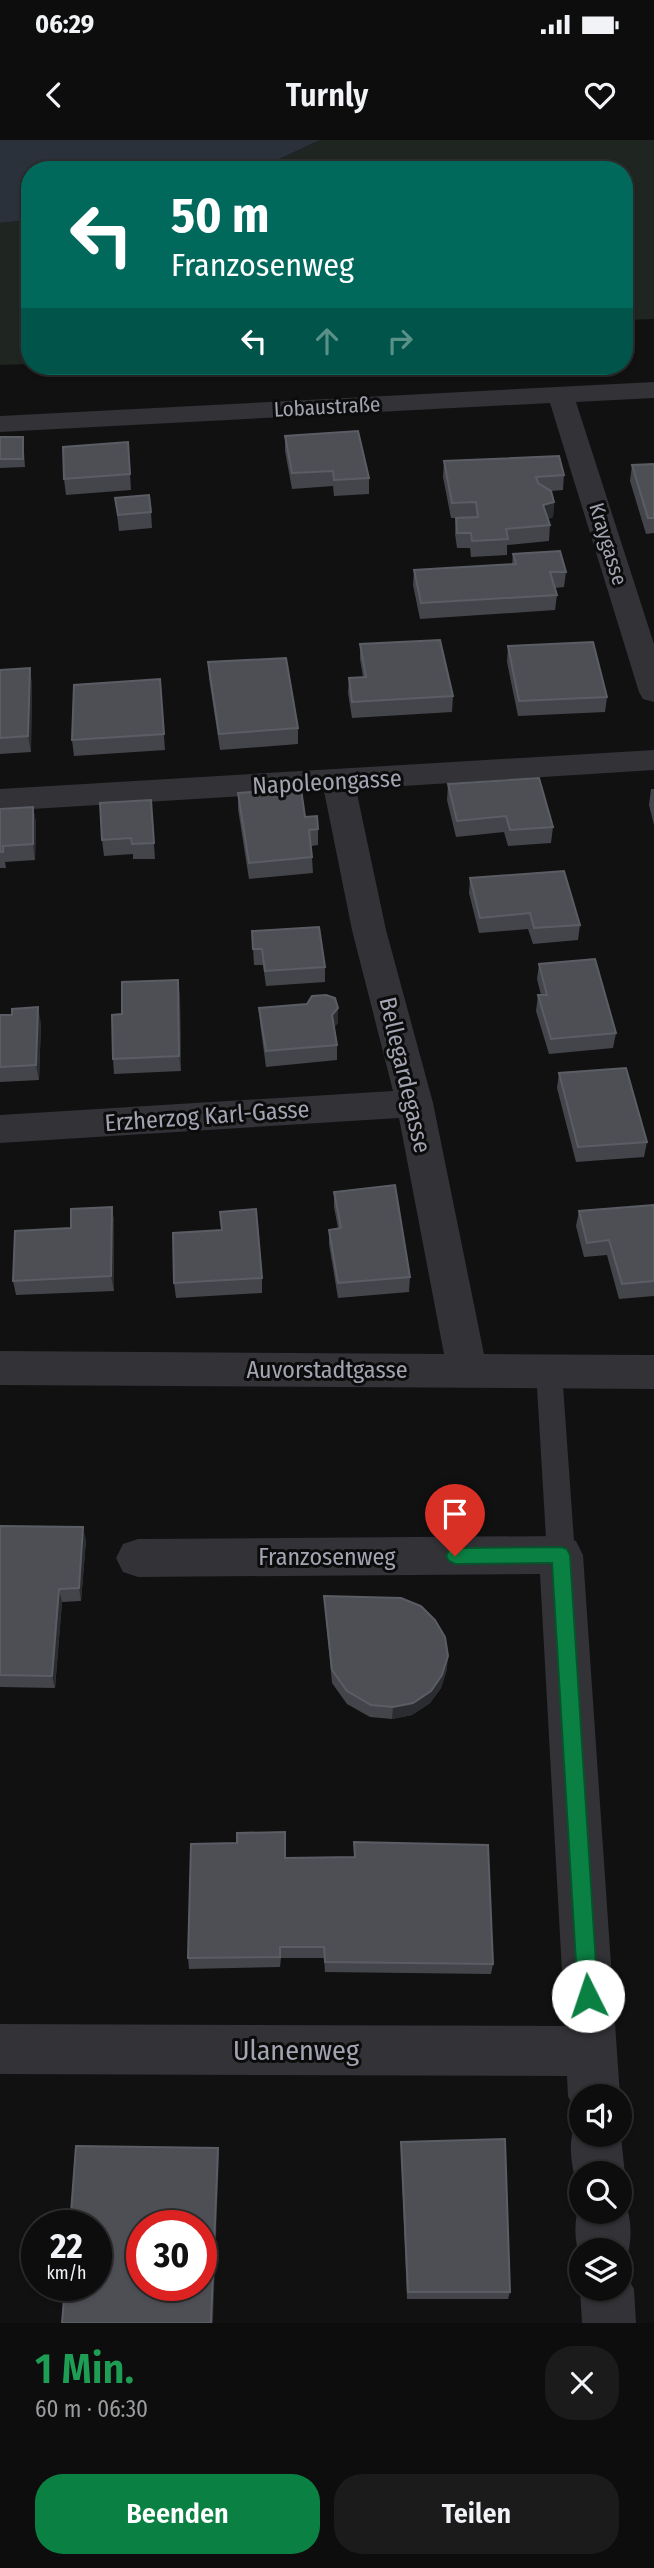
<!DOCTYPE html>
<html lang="de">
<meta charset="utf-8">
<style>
:root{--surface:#0d0d0e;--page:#1b1b1c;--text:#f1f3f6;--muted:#9a9c9e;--line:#2d2d2e;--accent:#0b8043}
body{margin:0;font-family:"Fira Sans Condensed",sans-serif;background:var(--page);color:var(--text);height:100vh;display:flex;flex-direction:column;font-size:26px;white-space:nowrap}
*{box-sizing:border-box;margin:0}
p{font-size:23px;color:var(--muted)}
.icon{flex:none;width:38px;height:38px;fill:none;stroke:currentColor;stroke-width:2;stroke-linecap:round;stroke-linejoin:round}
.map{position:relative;height:2183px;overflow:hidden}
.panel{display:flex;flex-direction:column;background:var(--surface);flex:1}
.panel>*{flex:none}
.hud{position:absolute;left:21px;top:21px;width:612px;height:214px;border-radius:28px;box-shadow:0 2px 5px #0004,0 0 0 2px var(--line);background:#00695c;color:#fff;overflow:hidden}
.controls{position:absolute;left:569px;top:1944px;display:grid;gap:14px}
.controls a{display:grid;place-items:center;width:63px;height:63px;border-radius:50%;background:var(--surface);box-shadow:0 2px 5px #0004,0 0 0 2px var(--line);font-size:35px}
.speed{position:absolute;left:21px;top:2070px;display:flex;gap:14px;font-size:35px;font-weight:700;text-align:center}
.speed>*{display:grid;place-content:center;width:91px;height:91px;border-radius:50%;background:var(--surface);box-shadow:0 2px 5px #0004,0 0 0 2px var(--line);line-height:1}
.speed small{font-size:18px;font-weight:400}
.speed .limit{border:10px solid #d22;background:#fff;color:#111}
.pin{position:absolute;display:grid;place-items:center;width:60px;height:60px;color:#fff;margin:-72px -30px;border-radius:50% 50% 50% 0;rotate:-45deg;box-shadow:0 0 7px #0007}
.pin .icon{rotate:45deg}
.me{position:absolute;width:77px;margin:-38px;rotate:356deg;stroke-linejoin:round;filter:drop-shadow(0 0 5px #0008)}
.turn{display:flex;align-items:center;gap:24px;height:147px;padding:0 35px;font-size:32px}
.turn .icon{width:91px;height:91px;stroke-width:2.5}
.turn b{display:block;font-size:49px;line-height:60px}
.lanes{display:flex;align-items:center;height:66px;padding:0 35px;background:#0003;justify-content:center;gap:35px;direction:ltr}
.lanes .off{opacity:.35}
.round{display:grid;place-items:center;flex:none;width:74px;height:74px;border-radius:28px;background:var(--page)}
.summary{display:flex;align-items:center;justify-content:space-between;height:119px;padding:0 35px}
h1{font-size:42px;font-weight:600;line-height:52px;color:#1e9e55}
.cta{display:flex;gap:14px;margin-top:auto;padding:14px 35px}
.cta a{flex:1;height:80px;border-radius:28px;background:var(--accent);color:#fff;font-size:28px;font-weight:600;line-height:80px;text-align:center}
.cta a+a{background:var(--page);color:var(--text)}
.status{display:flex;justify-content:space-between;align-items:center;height:49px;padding:0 35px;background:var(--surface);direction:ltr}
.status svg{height:19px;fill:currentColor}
header{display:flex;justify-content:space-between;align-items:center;height:91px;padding:0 35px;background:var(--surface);font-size:32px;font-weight:600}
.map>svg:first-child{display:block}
.green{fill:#1f2621}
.water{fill:#2b313a}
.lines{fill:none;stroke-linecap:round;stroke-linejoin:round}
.service{fill:#323237;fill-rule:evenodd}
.minor{fill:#323237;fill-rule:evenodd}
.wall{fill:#44454a}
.shaded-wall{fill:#2b2c2f}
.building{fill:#4e4f55;stroke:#5b5d64;stroke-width:2;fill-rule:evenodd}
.route{fill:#0b8043;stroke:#07532c;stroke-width:2}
.labels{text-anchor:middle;stroke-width:6;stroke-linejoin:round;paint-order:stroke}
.far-street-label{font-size:21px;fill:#a2a4b2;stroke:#0c0c0d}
.street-label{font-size:24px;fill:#a2a4b2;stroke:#0c0c0d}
.near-street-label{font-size:28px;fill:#a2a4b2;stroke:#0c0c0d}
</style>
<div class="status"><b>06:29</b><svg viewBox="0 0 49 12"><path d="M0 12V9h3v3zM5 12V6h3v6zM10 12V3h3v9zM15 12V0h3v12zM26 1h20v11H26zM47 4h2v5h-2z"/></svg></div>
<header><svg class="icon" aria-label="back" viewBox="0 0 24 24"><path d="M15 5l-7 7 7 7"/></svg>Turnly<svg class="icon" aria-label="heart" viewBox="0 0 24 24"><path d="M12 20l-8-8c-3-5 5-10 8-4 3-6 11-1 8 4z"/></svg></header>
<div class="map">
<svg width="654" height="2183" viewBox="0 0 654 2183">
<rect width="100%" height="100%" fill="#111112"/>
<g class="green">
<polygon points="320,0 654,0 654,179 625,180 625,30 256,30"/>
<polygon points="30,80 30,224 0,225 0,83"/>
</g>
<polygon class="water" points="0,0 320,0 256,30 30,30 30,80 0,83"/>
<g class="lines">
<polygon class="service" points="549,1220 558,1223 562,1231 575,1415 571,1424 561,1427 551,1424 547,1415 536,1231 540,1223"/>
<g class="minor">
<polygon points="654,242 654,258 576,262 654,504 654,562 643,559 639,552 550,263 0,292 0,276"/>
<polygon points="654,610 654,630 356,649 386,790 433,963 484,1214 654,1215 654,1249 0,1245 0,1211 444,1214 399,978 0,1003 0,975 393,951 352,790 324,651 0,671 0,649"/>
<path d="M561,1396L576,1401L583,1415L620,1956H581V1995H620V1987L625,2034L620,2048V2034H581L580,2053C571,2029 565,1997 580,1976L576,1974L568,1956L567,1936L0,1934V1884L565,1886L540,1434L138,1437L123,1432L116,1418L123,1404L138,1399Z"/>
<path d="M620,2053C634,2075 633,2105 623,2129L634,2149L636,2183H582L580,2149L581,2146V2149H620V2110H581V2119C573,2101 574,2077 581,2059V2072H620Z"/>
</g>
</g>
<g class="wall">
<polygon points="285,296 369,338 369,354 334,356 333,346 292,349 285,311"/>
<polygon points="0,297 23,297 25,327 0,328"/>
<polygon points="128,302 131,350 66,355 64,339"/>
<polygon points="444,321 564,335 563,350 551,351 554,362 553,377 548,379 550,385 549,401 507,405 507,415 471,417 470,408 457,408 455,394 456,378 451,378 443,337"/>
<polygon points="654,324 654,393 646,394 630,341 632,325"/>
<polygon points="115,358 151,372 152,388 119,391"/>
<polygon points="513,414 566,432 564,447 555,448 557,455 555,470 420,479 413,445 414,430 512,424"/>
<polygon points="360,504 453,556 452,572 352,578 348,553 349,538 363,537 360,519"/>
<polygon points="508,506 607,557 605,572 518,576 507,522"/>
<polygon points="208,522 298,588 298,604 220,610 209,538"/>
<polygon points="0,530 32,543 31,612 0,614"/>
<polygon points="160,539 165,610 74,616 72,600"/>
<polygon points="448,644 553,687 551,703 508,706 504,692 456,697 447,660"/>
<polygon points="651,649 654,649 654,685 649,665"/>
<polygon points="238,653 305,677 318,689 318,705 311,706 312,717 313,733 249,739 238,669"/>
<polygon points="151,660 155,719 133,719 133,714 104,716 102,700"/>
<polygon points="33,667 36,683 35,720 5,722 6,728 0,728 0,669"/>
<polygon points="470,738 580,785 578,800 533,804 528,789 479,793 469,753"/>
<polygon points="252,791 325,827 325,842 266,846 263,825 254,825"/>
<polygon points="539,824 616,893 613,908 549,914 536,871 538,855 541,855 537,839"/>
<polygon points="180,855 181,931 114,934 113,919 122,874"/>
<polygon points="259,868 338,883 334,887 337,905 337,920 266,927 260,883"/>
<polygon points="0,875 41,883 39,940 0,942"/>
<polygon points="559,933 647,1002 644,1017 576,1022 557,948"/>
<polygon points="334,1052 410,1137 409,1152 338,1158 329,1104 329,1090 338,1088 334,1067"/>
<polygon points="654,1065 654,1156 619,1159 607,1115 584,1117 576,1086 579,1071"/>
<polygon points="112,1067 114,1082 114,1151 16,1155 13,1141 71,1088"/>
<polygon points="222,1090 262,1138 262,1153 176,1158 174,1143"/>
<polygon points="0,1386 86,1400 81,1461 62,1462 55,1548 0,1547"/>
<polygon points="324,1456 447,1529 441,1548 430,1563 412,1575 392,1579 370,1577 347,1564 332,1543 325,1469"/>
<polygon points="354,1702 493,1824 491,1834 325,1832 324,1818 281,1818 280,1827 189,1829 188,1818 285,1718 354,1717"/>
<polygon points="401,2002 510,2152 508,2159 407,2159 401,2011"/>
</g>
<g class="shaded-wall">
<polygon points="554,362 553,377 542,381 543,365"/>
<polygon points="30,528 32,543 31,612 28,596"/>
<polygon points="33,667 36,683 35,720 33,704"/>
<polygon points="178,840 180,855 181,931 179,916"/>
<polygon points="38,867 41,883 39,940 36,925"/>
<polygon points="338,868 338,883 332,890 332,875"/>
<polygon points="112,1067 114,1082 114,1151 111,1136"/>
<polygon points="83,1387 86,1400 81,1461 79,1448"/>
<polygon points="59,1449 62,1462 55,1548 52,1536"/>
<polygon points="448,1516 447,1529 441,1548 430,1563 412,1575 392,1579 393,1567"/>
<polygon points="218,2008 219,2016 213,2183 211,2183"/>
</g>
<g class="building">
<polygon points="358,291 369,338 334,340 333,331 292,333 285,296"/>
<rect x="0" y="297" width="23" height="22"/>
<polygon points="128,302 130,334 64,339 63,307"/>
<polygon points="559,316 564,335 536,337 538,343 551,351 554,362 543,365 550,385 506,389 508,399 472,401 471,393 457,393 456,378 478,377 476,362 452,363 444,321"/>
<polygon points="654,324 654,378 648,378 632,325"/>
<polygon points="149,355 151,372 118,375 115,358"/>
<polygon points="560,411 566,432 550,432 557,455 421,463 414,430 516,424 513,414"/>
<polygon points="440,500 453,556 352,562 349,538 366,537 360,504"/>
<polygon points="593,502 607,557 519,561 508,506"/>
<polygon points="286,518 298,588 219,594 208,522"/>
<polygon points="30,528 28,596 0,598 0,530"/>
<polygon points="160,539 164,594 72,600 74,545"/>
<polygon points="539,638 553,687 510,690 506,676 457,681 448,644"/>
<polygon points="301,649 305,677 317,676 318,689 309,690 312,717 249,723 238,653"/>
<polygon points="151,660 154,703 132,704 131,698 102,700 100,663"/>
<polygon points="33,667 33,704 3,706 3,712 0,712 0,669"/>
<polygon points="564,731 580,785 534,788 530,773 480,778 470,738"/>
<polygon points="319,787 325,827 265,831 262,809 253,809 252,791"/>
<polygon points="595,819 616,893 551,899 538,855 547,855 539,824"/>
<polygon points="178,840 179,916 113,919 112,875 122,874 122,842"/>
<polygon points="326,855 335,858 338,868 332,875 337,905 266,911 259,868 307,864 312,856"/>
<polygon points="38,867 36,925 0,927 0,875 12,875 12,869"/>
<polygon points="626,928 647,1002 578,1007 559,933"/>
<polygon points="395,1045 410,1137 338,1143 329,1090 341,1088 334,1052"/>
<polygon points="654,1065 654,1141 622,1144 609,1100 587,1103 579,1071"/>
<polygon points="112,1067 111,1136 13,1141 15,1091 71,1088 71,1069"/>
<polygon points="256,1069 262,1138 174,1143 173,1093 222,1090 220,1072"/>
<polygon points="0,1386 83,1387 79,1448 59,1449 52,1536 0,1535"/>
<polygon points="324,1456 401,1458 421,1466 435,1480 445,1497 448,1516 442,1535 431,1551 413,1563 393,1567 371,1565 347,1551 332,1530"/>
<polygon points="285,1692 285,1718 355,1717 354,1702 488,1705 493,1824 325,1822 324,1807 280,1807 280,1817 188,1818 191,1704 237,1703 237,1693"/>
<polygon points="505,1999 510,2152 408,2152 401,2002"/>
<path d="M76,2006L218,2008L211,2183H62L65,2146H96V2086H70ZM142,2086H201V2146H142Z"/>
</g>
<polygon class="route" points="561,1407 567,1409 570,1415 598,1856 595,1863 588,1866 581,1863 578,1856 552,1423 455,1424 449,1421 446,1416 449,1410 455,1408"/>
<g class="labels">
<g class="far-street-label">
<text transform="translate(327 267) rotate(-3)" y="7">Lobaustraße</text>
<text transform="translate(608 404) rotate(73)" y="7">Kraygasse</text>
</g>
<g class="street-label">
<text transform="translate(327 642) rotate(-3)" y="8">Napoleongasse</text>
<text transform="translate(405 935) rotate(77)" y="8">Bellegardegasse</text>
<text transform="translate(207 976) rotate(-4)" y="8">Erzherzog Karl-Gasse</text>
<text x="327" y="1238">Auvorstadtgasse</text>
<text x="327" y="1425">Franzosenweg</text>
</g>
<g class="near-street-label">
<text x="296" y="1920">Ulanenweg</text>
</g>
</g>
</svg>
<div class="controls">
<a><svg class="icon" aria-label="sound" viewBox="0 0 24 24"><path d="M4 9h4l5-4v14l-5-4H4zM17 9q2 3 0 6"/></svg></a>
<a><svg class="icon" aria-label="search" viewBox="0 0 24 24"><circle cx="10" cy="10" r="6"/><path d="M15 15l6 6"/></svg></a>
<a><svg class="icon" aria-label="layers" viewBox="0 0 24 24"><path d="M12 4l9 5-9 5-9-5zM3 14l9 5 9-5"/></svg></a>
</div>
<div class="speed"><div>22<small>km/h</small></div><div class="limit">30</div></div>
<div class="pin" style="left:455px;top:1416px;background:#d93025"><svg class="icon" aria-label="arrive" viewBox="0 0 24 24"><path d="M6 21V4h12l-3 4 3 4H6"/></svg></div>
<svg class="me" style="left:588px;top:1856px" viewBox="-20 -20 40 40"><circle r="19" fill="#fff"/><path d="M0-13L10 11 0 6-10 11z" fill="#0b8043"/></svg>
<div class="hud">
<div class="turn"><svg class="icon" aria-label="left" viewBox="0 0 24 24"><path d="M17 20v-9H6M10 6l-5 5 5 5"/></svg><div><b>50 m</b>Franzosenweg</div></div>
<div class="lanes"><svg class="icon" aria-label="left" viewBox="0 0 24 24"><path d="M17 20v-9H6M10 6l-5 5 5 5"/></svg><svg class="icon off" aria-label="ahead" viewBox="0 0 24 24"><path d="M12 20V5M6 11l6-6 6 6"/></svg><svg class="icon off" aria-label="right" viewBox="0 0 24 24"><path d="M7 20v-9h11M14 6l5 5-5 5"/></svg></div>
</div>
</div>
<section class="panel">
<div class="summary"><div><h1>1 Min.</h1><p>60 m · 06:30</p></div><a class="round"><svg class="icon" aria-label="close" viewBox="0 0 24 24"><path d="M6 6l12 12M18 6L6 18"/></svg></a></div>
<div class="cta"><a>Beenden</a><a>Teilen</a></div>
</section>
